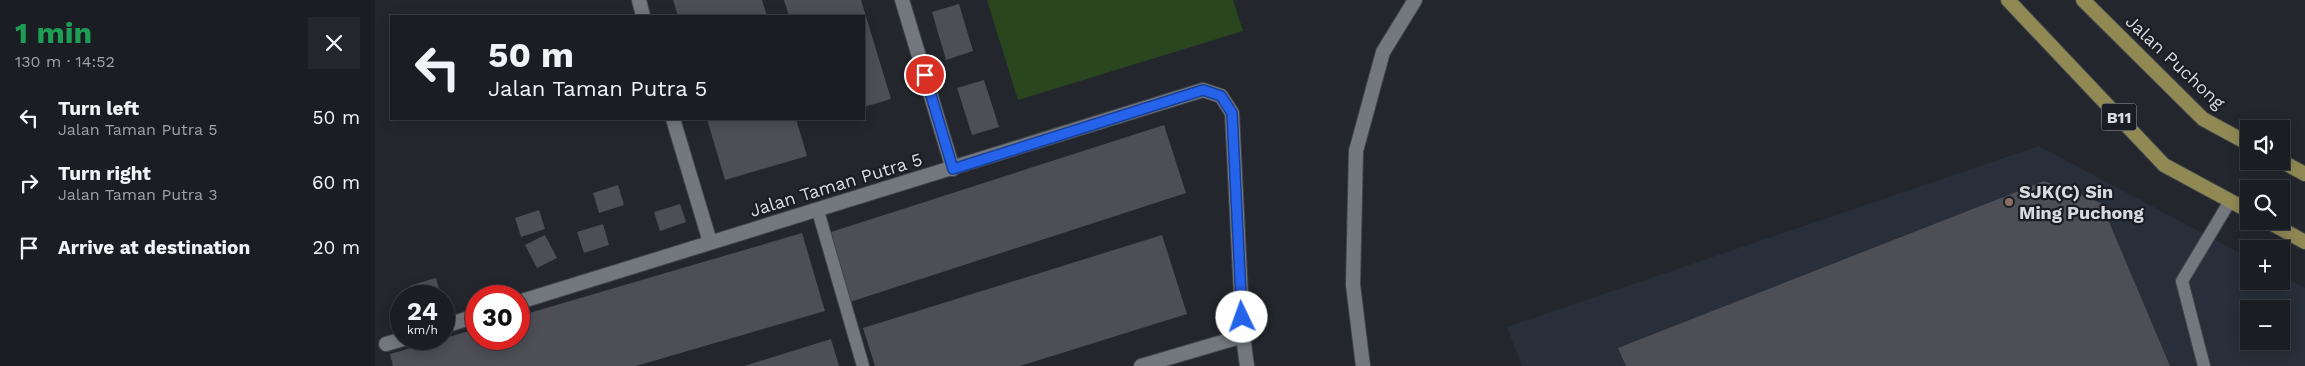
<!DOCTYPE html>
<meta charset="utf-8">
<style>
:root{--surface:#1a1d22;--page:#23262a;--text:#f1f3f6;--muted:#9fa2a5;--line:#383b40}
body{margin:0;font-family:"Work Sans",sans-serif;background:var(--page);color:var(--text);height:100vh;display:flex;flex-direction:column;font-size:19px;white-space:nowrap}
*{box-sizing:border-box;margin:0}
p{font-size:16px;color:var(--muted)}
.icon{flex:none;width:28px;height:28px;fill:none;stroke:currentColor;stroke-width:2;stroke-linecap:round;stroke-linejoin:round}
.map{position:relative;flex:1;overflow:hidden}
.panel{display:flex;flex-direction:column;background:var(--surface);width:375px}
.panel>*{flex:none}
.banner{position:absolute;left:15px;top:15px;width:475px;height:105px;border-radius:0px;box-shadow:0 2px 12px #0003,0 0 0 1px var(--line);background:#1a1d22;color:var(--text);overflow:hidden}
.controls{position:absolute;left:1865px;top:120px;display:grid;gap:10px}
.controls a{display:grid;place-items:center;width:50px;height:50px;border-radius:0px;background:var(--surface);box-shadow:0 2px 12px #0003,0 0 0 1px var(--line);font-size:25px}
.speed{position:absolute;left:15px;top:285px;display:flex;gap:10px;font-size:25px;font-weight:700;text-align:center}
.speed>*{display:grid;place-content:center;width:65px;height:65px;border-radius:50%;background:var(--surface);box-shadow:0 2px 12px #0003,0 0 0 1px var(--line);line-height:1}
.speed small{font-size:12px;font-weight:400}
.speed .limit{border:8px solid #d22;background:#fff;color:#111}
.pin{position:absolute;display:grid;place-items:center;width:42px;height:42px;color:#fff;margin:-21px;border:2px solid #fff;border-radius:50%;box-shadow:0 1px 5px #0007}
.me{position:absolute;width:55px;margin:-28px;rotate:357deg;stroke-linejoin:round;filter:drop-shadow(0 0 4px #0008)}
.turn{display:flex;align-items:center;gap:18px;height:105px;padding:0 15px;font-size:22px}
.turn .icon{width:65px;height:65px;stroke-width:2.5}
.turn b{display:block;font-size:35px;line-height:42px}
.round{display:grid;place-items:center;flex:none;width:52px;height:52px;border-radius:0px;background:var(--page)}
.head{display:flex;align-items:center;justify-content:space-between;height:85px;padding:0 15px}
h1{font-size:30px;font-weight:700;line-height:38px;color:#1e9e55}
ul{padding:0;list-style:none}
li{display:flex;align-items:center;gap:15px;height:65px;padding:0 15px}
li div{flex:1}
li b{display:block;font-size:19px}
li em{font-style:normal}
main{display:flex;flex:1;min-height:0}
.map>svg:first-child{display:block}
.built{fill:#282f3a;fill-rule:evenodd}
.green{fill:#2a461f}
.building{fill:#4d4e56}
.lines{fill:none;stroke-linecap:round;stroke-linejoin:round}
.service-casing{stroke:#41454a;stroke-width:14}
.minor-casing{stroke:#41454a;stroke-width:16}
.primary-casing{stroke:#41454a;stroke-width:16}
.service{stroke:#73787f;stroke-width:12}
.minor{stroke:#73787f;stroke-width:14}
.primary{stroke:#908954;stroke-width:14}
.route-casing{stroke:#184099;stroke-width:12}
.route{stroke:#2563eb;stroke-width:9}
.education-dot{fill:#8d6e63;stroke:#1a1e24;stroke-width:2}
.labels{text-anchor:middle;stroke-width:4.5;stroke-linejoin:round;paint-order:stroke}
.shield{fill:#1a1e24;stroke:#9ea2a6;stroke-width:1}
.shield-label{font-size:16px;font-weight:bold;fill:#d7dade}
.street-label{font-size:18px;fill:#d7dade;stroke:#1a1e24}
.poi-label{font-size:18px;font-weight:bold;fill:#d7dade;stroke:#1a1e24;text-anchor:start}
</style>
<main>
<section class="panel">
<div class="head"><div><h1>1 min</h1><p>130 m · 14:52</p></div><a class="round"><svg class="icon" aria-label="close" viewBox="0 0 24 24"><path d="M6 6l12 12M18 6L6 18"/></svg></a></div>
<ul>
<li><svg class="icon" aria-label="left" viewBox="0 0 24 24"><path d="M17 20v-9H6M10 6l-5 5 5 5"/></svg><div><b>Turn left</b><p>Jalan Taman Putra 5</p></div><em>50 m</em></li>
<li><svg class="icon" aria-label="right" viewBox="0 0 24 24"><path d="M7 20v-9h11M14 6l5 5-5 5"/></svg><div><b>Turn right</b><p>Jalan Taman Putra 3</p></div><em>60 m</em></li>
<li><svg class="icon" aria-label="arrive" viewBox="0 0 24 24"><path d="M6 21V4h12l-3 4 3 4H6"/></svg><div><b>Arrive at destination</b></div><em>20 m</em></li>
</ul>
</section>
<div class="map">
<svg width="1930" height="366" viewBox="0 0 1930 366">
<rect width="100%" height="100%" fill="#23272d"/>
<path class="built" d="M1664,146L1874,258V281H1906V276L1930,288V366H1147L1132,327ZM1874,309H1906V341H1874Z"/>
<polygon class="green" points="612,0 858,0 868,31 643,100"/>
<g class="building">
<polygon points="298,0 387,0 392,16 303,16"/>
<polygon points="409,0 486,0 516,99 489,107 489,16 414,16"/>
<polygon points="584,4 598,51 571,60 557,12"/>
<polygon points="609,80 624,127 597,135 582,88"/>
<polygon points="332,119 421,119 432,156 350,180"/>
<polygon points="789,125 811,193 475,302 453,233"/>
<polygon points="1669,181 1726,203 1795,366 1251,366 1243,348"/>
<polygon points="243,185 249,205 224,213 218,193"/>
<polygon points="305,204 311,222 285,231 279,212"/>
<polygon points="164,210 170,229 146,237 140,218"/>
<polygon points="228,224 234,245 209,253 202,232"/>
<polygon points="427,233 450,311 261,366 18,366 15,354 101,329 101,339 144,339 144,316"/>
<polygon points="170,235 182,258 162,268 150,245"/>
<polygon points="787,235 812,314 645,366 500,366 488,328"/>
<polygon points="61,278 66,296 36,296 34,286"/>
<polygon points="456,339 464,366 369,366"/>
</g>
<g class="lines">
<g class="service-casing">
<g id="service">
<polyline points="443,211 488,366"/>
<polyline points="1829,366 1807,281 1855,201"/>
</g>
</g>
<g class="minor-casing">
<g id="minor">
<polyline points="264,0 268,16"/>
<polyline points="527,0 578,169"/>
<polyline points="298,119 335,242"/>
<polyline points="144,302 828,90 846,96 857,113 868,336 872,366"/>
<polyline points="69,326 101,316"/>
<polyline points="11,344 28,339"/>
<polyline points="766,366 868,336"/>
<polyline points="988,366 978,285 981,151 1008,52 1040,0"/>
</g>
</g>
<g class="primary-casing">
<g id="primary">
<polyline points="1633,0 1789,165 1874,211"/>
<polyline points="1708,0 1828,119 1874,144"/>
<polyline points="1906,161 1930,174"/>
<polyline points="1892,221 1930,242"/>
</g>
</g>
<use href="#service" class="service"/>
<use href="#minor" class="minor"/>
<use href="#primary" class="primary"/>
</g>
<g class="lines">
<g class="route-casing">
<polyline id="route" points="550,75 578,169 828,90 846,96 857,113 867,317"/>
</g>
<use href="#route" class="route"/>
</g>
<circle class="education-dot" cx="1634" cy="202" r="5"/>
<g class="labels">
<rect class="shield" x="1726.5" y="103.5" width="35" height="27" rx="4"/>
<g class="shield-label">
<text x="1744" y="123">B11</text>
</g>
<g class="street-label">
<text transform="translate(1800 62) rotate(43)" y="6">Jalan Puchong</text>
<text transform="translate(461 185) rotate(-17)" y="6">Jalan Taman Putra 5</text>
</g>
<g class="poi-label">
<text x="1644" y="198">SJK(C) Sin<tspan x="1644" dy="21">Ming Puchong</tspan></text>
</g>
</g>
</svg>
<div class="controls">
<a><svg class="icon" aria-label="sound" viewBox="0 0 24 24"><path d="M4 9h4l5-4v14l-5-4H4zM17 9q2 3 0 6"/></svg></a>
<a><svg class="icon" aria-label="search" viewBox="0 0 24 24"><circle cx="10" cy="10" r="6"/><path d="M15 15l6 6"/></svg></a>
<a>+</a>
<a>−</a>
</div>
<div class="speed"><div>24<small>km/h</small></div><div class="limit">30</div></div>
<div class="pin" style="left:550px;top:75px;background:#d93025"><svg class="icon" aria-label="arrive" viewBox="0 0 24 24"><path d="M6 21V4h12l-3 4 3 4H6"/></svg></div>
<svg class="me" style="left:867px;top:317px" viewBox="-20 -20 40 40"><circle r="19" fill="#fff"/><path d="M0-13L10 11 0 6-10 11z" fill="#2563eb"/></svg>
<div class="banner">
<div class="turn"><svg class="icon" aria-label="left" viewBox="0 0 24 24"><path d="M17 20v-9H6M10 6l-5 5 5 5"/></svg><div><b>50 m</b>Jalan Taman Putra 5</div></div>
</div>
</div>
</main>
